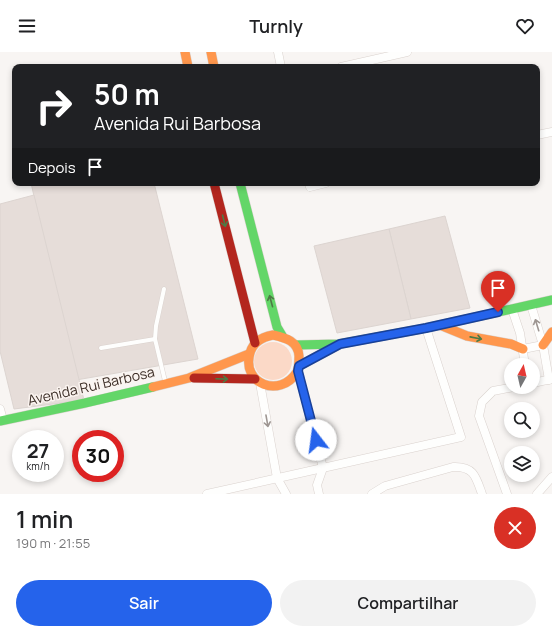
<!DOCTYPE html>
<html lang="pt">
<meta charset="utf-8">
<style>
:root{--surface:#fff;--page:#f2f2f2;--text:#202124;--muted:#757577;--accent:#2563eb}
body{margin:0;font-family:Manrope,sans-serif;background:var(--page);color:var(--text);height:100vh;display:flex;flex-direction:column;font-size:15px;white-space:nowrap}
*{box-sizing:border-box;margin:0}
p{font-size:13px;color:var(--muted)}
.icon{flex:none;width:22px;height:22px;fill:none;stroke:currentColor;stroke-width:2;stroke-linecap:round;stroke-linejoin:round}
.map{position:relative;height:442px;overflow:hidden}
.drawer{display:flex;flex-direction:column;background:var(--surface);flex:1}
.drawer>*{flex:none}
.banner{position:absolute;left:12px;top:12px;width:528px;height:122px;border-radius:8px;box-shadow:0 2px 6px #0003;background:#202124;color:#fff;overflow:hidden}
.needle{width:26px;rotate:8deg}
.fabs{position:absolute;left:504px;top:306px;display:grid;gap:8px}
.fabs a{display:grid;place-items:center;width:36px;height:36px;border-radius:50%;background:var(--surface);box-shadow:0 2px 6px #0003;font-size:20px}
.speed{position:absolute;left:12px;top:378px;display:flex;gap:8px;font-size:20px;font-weight:700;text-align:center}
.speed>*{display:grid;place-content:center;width:52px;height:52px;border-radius:50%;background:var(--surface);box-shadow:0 2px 6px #0003;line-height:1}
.speed small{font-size:10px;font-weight:400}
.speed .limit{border:6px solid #d22;background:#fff;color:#111}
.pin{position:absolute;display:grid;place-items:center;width:34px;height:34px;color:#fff;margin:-41px -17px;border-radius:50% 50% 50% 0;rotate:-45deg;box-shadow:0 0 4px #0007}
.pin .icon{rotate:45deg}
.me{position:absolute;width:44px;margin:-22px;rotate:345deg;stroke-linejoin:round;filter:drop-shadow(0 0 3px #0008)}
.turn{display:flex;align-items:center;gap:14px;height:84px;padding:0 16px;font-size:18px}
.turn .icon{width:52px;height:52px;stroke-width:2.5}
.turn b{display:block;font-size:28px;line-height:34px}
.then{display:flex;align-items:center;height:38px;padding:0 16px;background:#0003;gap:8px;font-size:15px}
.round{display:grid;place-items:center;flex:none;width:42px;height:42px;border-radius:21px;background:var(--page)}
.overview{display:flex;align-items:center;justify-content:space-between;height:68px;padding:0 16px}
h1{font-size:24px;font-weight:600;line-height:30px}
.button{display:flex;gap:8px;margin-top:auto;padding:8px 16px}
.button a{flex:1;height:46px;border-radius:24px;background:var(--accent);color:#fff;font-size:16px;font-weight:600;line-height:46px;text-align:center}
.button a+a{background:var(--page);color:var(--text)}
header{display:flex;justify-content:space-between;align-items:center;height:52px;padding:0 16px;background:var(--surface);font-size:18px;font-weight:600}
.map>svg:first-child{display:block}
.green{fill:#fbd9c7}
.building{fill:#e6ddd9;stroke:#dcd4d0}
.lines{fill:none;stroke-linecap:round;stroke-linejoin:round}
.lane-casing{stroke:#dad2ce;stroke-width:5}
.street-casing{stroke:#dad2ce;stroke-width:9}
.fast-casing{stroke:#dad2ce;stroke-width:10}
.slow-casing{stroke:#dad2ce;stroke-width:10}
.jam-casing{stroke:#dad2ce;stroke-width:10}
.lane{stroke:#fefefd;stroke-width:4}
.street{stroke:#fefefd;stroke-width:8}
.fast{stroke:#63d668;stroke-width:9}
.slow{stroke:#ff974d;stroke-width:9}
.jam{stroke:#b3261e;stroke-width:9}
.oneway{stroke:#4e7a45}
.oneway2{stroke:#9e9692}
.route-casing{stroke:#184099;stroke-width:10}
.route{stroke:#2563eb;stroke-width:7}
.labels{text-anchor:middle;stroke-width:3;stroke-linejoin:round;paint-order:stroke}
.street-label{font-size:14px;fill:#3d2f28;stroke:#fbf4f0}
</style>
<header><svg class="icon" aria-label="menu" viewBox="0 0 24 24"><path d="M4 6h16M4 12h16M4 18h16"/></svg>Turnly<svg class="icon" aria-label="heart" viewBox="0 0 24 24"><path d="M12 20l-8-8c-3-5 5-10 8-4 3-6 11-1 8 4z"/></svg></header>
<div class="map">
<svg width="552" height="442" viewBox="0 0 552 442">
<rect width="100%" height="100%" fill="#f8f5f3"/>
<circle class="green" cx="273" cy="309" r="19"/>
<g class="building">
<polygon points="31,131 154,131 198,307 76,328"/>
<polygon points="34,143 84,348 14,357 0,299 0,152"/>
<polygon points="445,164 470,256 411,267 389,177"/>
<polygon points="389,177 411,267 337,281 314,194"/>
</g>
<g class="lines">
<g class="lane-casing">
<g id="lane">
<polyline points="155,287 156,274 164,237"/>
<polyline points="101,296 155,287 165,329"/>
</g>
</g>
<g class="street-casing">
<g id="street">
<polyline points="278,0 281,15"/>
<polyline points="341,15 407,0"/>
<polyline points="537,83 552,80"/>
<polyline points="309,131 310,135 326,131"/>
<polyline points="531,253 543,293 549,328"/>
<polyline points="512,257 520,281 525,313"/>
<polyline points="523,297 543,293"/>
<polyline points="298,319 323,416 317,433 319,442"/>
<polyline points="260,331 277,426 286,442"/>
<polyline points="533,331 552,327"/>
<polyline points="0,357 3,368"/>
<polyline points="207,442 461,385 426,276"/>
<path d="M372,442L385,434L453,415C474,414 476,425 482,442"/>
<polyline points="507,442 479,364 482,350 493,339 514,335"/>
<polyline points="537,442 552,425"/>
</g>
</g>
<g class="fast-casing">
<g id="fast">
<polyline points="240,131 277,275 283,285"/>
<polyline points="297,293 339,292 426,276 552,248"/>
<polyline points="0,369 85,351 153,335"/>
</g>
</g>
<g class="slow-casing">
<g id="slow">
<polyline points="185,0 188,15"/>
<polyline points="211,0 214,15"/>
<polyline points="440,273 467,284 511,292 523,297"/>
<path d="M273,283C286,286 298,289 299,304C299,310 299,315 297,320C280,347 241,332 250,301C253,290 262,285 273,283Z"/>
<polyline points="543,293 552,280"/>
<polyline points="299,314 338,293"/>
<polyline points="153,335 189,326 249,302"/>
</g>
</g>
<g class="jam-casing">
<g id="jam">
<polyline points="214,131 255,291"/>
<polyline points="194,326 255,327"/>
</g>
</g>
<use href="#lane" class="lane"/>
<use href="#street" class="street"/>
<use href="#fast" class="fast"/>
<use href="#slow" class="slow"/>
<use href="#jam" class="jam"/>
</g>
<defs><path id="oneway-shaft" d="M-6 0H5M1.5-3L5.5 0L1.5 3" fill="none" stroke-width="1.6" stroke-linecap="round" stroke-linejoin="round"/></defs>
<g class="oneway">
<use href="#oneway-shaft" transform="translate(224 169) rotate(76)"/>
<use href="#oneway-shaft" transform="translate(271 249) rotate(-105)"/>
<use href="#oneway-shaft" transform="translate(476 286) rotate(11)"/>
<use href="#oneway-shaft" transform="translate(222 327) rotate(2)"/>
</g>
<g class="oneway2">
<use href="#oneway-shaft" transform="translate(537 273) rotate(-107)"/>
<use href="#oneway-shaft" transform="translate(267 369) rotate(80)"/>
</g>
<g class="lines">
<g class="route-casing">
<polyline id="route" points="316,388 298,319 299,314 340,292 426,276 498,260"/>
</g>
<use href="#route" class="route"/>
</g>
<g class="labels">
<g class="street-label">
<text transform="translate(91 334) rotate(-13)" y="5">Avenida Rui Barbosa</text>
</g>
</g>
</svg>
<div class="fabs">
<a><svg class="needle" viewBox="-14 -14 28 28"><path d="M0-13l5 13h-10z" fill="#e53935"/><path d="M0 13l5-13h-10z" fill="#757577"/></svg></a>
<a><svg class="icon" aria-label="search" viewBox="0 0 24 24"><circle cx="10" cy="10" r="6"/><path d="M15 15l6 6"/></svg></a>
<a><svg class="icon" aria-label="layers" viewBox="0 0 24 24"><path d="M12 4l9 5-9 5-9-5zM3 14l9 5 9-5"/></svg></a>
</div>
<div class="speed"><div>27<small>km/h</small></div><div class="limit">30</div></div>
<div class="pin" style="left:498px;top:260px;background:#d93025"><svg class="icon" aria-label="arrive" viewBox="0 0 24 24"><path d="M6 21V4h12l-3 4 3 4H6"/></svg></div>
<svg class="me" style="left:316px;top:388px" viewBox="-20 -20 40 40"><circle r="19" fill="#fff"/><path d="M0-13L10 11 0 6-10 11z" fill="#2563eb"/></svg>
<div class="banner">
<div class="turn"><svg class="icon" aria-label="right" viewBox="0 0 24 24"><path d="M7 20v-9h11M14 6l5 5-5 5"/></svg><div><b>50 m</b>Avenida Rui Barbosa</div></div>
<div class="then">Depois<svg class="icon" aria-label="arrive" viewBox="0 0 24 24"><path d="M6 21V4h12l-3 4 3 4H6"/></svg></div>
</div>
</div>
<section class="drawer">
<div class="overview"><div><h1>1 min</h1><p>190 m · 21:55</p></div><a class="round" style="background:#d93025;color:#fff"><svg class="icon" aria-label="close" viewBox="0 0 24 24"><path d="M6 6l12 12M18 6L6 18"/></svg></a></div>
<div class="button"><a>Sair</a><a>Compartilhar</a></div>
</section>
